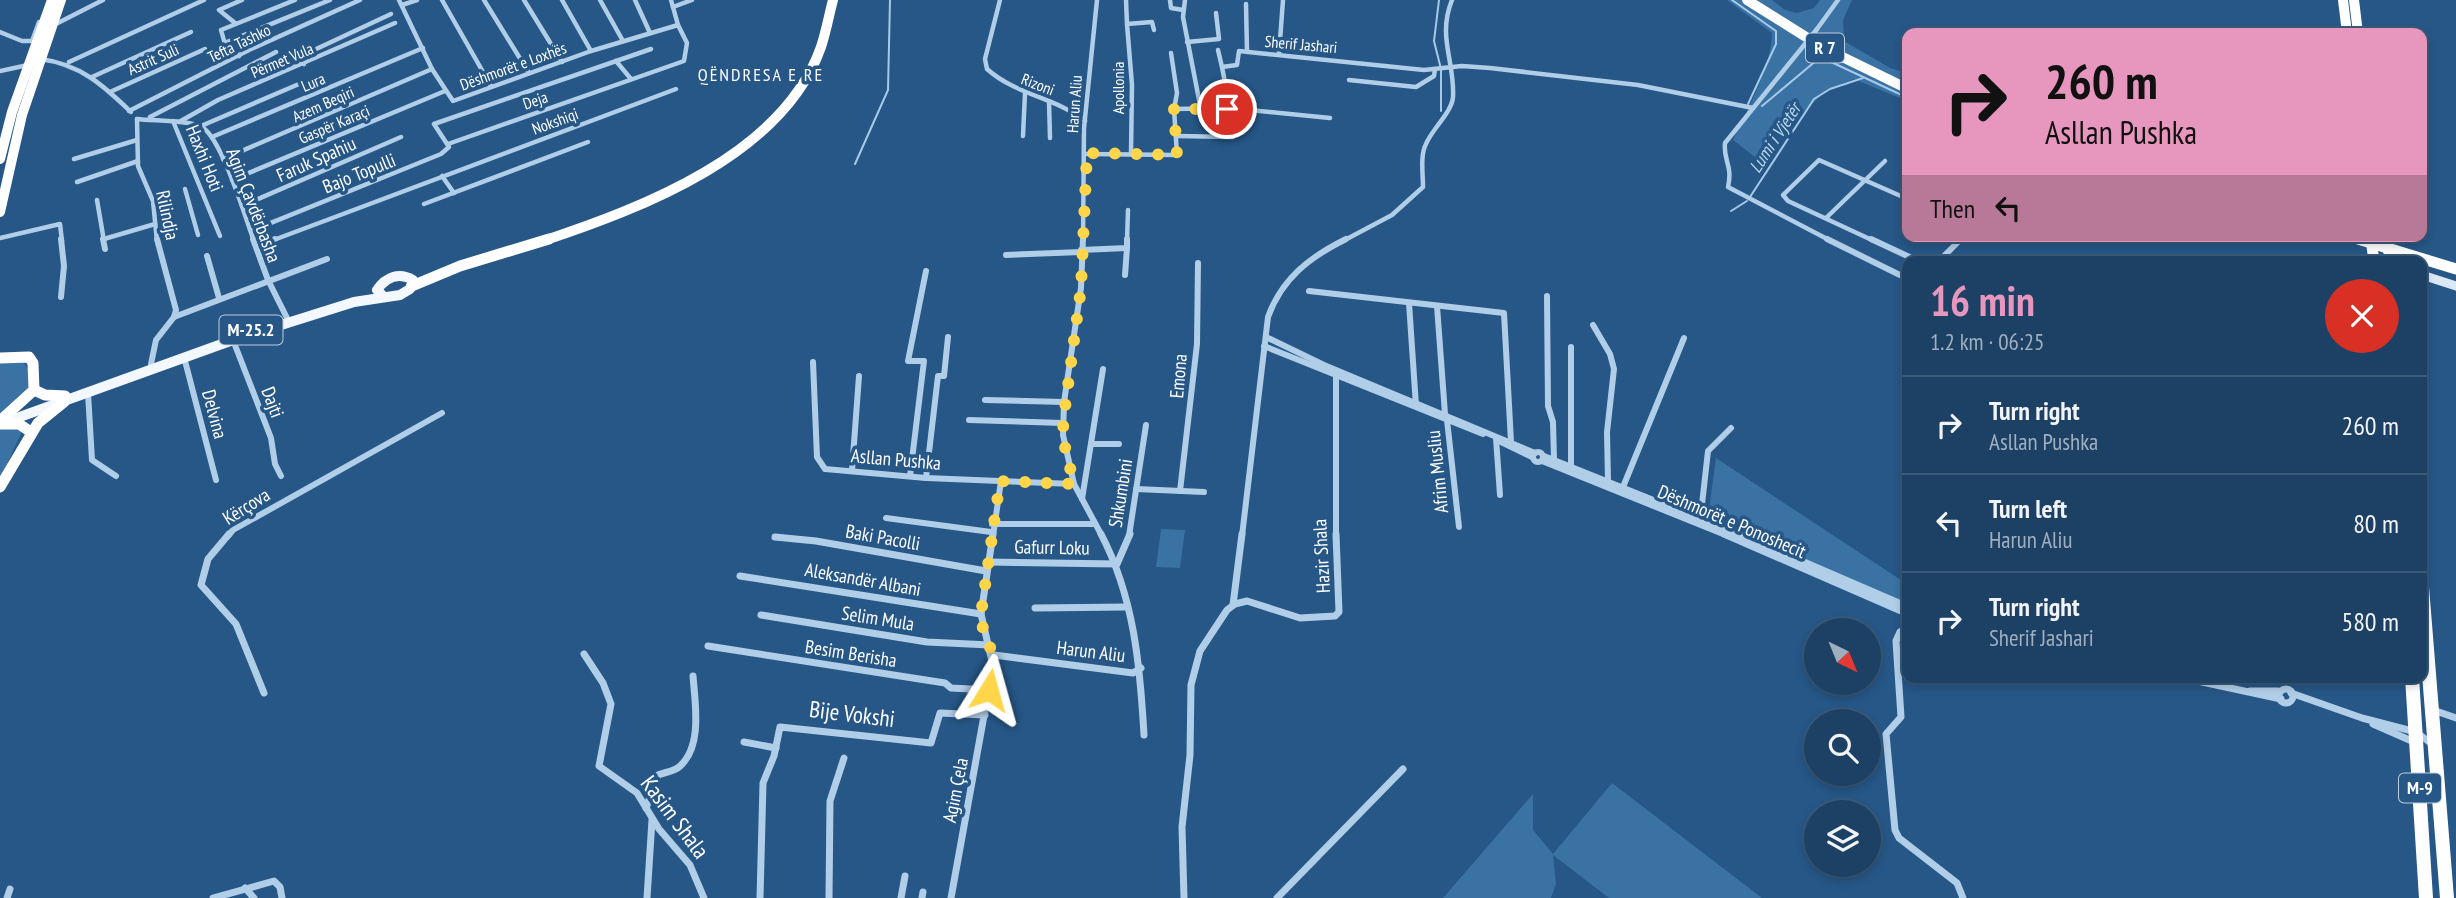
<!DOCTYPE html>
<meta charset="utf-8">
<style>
:root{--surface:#1c4165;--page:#25486b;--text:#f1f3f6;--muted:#a0afbf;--line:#3a5a79;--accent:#e797bd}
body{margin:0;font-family:"PT Sans Narrow",sans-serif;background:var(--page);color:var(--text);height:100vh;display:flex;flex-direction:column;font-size:26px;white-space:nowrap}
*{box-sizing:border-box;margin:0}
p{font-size:23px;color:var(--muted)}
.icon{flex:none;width:38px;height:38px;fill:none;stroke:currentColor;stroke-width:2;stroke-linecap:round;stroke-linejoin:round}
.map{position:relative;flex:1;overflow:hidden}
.details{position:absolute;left:1902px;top:256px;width:525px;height:427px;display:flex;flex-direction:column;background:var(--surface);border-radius:14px;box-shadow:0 4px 10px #0003,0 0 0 2px var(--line)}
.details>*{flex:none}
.guide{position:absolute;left:1902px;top:28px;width:525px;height:214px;border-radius:14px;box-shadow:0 4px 10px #0003,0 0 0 2px var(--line);background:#e797bd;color:#111;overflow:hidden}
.needle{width:46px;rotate:137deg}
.tools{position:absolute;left:1804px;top:618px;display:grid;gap:14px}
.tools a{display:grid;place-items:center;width:77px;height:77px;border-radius:50%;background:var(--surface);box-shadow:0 4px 10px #0003,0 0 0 2px var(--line);font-size:35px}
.pin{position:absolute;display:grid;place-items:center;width:60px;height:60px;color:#fff;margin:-30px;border:4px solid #fff;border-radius:50%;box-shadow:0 2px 7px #0007}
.me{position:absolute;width:77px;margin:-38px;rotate:8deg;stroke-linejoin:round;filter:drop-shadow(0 0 5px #0008)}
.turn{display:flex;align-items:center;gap:24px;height:147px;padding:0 28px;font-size:32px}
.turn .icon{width:91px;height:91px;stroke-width:2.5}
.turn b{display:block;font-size:49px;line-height:60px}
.then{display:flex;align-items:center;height:66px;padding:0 28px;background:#0003;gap:14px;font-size:26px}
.round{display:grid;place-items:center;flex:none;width:74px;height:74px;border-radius:37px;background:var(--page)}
.summary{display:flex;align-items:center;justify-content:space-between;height:119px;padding:0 28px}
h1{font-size:42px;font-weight:700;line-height:52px;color:var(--accent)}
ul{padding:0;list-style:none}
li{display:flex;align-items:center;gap:21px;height:98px;padding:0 28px;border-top:2px solid var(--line)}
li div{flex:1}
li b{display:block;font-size:26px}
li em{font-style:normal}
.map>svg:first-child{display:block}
.green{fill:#3a72a3}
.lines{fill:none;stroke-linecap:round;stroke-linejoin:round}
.stream{stroke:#a5cae9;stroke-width:2}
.street-far2{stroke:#b1cee8;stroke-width:4.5}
.street-far1{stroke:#b1cee8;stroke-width:6}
.street{stroke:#b1cee8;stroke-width:7}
.secondary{stroke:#dbe9f7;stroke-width:9}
.primary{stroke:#f3f8fe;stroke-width:10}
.highway-far2{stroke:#fff;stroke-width:10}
.highway-far1{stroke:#fff;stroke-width:11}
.highway{stroke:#fff;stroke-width:14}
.street-bridge{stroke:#b1cee8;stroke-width:4.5}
.highway-bridge-far1{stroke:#fff;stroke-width:10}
.highway-bridge{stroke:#fff;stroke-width:11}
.route{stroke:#ffd54a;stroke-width:12;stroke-dasharray:0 21.6}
.labels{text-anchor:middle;stroke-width:7;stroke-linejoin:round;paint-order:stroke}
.far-street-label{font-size:16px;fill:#fff;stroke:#265787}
.shield{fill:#265787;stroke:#becddb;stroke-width:2}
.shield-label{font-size:18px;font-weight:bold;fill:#fff}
.far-neighbourhood-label{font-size:18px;letter-spacing:2px;fill:#fff;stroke:#265787}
.far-water-label{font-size:18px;font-style:italic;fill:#bcd8f0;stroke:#265787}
.street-label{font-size:19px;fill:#fff;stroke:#265787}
.near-street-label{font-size:23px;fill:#fff;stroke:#265787}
</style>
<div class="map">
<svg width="2456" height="898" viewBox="0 0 2456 898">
<rect width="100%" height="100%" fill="#265787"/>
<g class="green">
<path d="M1727,0H1772L1785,10L1797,13L1814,8L1820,0H1852L1843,20L1844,41L1890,68L1907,73V101L1854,79L1828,89L1788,126L1760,161L1733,140C1747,111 1772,65 1772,33Z"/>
<polygon points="23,361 28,369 28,394 0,415 0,362"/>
<polygon points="0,429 23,429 0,480"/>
<polygon points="1716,458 1907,584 1907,614 1707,525"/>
<polygon points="1161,529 1185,530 1180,568 1156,567"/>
<polygon points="1612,783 1762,898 1609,898 1553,855 1556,884 1551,898 1443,898 1533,794 1533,830 1553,854"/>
</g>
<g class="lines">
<g class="stream">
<polyline points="1439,0 1434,41 1441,69 1441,111"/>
<polyline points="1732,0 1776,31 1776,44 1748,104"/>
<polyline points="1762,106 1817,60 1829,61 1908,98"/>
<polyline points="855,164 888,90 890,0"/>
<polyline points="1750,197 1814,99 1830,89 1863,78"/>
<polyline points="1731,211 1747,201"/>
</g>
<g class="street-far2">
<polyline points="399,0 432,69 453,101 591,51 678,25 671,0"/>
<polyline points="442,0 491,86"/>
<polyline points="484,0 529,73"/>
<polyline points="524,0 562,62"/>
<polyline points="562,0 591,51"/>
<polyline points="600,0 623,41"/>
<polyline points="635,0 650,33"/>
<path d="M1000,0L985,59L987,69C1016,95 1055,97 1085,121"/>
<polyline points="1126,0 1127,24"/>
<polyline points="1170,0 1171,8 1183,10"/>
<polyline points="1185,0 1183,17 1201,110"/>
<polyline points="1246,4 1247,52"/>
<polyline points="402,5 417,0"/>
<polyline points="673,7 692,0"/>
<polyline points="235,23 219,10 242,0"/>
<polyline points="52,26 103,0"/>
<polyline points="1817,29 1838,0"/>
<polyline points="0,32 22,41 35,41"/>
<polyline points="32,41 39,22"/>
<polyline points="227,42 330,0"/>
<polyline points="1187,42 1219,39 1216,13"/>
<path d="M1805,44L1725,143C1723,161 1733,165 1728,187L1831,241"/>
<polyline points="1218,50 1222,67"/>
<polyline points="1171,53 1177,93 1174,109"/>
<polyline points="1279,54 1283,0"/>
<polyline points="239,56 225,44 221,30 295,0"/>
<path d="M40,59C80,64 103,85 131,112"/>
<polyline points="616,61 631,79"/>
<polyline points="69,62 204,0"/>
<polyline points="304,64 297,58 391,14"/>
<polyline points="0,71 28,65"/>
<polyline points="92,77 191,32"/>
<polyline points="1349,80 1416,87 1434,76 1435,69"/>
<polyline points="110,92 205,49"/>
<polyline points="1049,101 1050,138"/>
<polyline points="1230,108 1330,118"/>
<polyline points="129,111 249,50 360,0"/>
<polyline points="150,117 276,52"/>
<path d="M137,119C152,121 191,120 202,127C222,139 245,217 254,241"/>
<polyline points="137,119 138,166 153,201 157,241"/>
<polyline points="173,121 220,236"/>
<polyline points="179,122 218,100 395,23"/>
<polyline points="201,126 299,84"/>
<polyline points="1023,136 1025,93"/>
<polyline points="1177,136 1233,137"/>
<polyline points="212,137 423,48"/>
<polyline points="448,144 684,61 687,43 678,25"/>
<polyline points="1131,153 1132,85 1127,24 1152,22 1154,30"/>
<polyline points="1087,154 1177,155 1174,109 1230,108 1222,67 1237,65 1239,51 1424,70 1462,66 1490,68 1638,85 1753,108"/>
<polyline points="74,159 137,140"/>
<polyline points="223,159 432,69"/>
<polyline points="442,176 454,193"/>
<polyline points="232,180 445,91"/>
<polyline points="77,182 138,161"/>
<polyline points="185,189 198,235"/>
<polyline points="97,200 104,241"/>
<polyline points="424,204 588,142"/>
<polyline points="242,206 401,137"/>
<polyline points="1826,218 1885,161"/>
<polyline points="251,231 441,154 449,147 434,124 651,49"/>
<polyline points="0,238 60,224 62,241"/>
<polyline points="104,239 155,224"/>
<polyline points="271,241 676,89"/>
<polyline points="1083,241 1084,128 1097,0"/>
<polyline points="1127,241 1128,210"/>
<path d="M1343,241L1392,215L1423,187C1423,174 1420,155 1426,144C1432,129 1452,112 1453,97C1455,61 1437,37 1452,0"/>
<polyline points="1874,241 1788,201 1783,195 1819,160 1903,197"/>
</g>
<g class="street-far1">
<polyline points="103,239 105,249"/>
<polyline points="157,239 176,310 174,317"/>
<polyline points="253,239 268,280 287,318"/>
<polyline points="1083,239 1081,288 1064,402 1063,435 1074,484 1102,536"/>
<polyline points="1827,239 1908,279"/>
<polyline points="1871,239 1918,261"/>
<polyline points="257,246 275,239"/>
<polyline points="1081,250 1127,248 1127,239"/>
<polyline points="1006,255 1081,252"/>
<polyline points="207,256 219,298"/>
<polyline points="1939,261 1960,240"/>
<polyline points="1125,275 1127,248"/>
<polyline points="1309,291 1504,313 1511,442"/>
<polyline points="1547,296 1548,406 1553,422 1554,460"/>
<polyline points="61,297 64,266 61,239"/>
<polyline points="1409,303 1416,406"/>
<polyline points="1437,306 1445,414"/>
<polyline points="1593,325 1610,354 1614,369 1607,432 1608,481"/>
<polyline points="1266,337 1324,365 1535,453"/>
<polyline points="233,340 271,438 275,464 281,476"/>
<polyline points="1264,346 1483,434"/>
<polyline points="1571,347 1571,467"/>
<polyline points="184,357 216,480"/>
<polyline points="813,362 817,457 825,469 926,478 1074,484"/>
<polyline points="151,364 156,340 174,317 327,259"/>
<polyline points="88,393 92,460 116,476"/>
<polyline points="985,400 1064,402"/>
<polyline points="969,420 1063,423"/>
<polyline points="1447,420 1459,527"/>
<polyline points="1496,438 1500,495"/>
<polyline points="1499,441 1532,457"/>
<polyline points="1091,444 1119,444"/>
<circle cx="1538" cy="457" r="5"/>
<polyline points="1544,456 1743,536"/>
<polyline points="1542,461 1728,536"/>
<polyline points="852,470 859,376"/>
<polyline points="910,476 924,361 908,361 926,271"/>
<polyline points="926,478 938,376 944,376 948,337"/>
<polyline points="1623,487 1684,338"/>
<polyline points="1136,489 1204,492"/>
<polyline points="1180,491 1197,344 1198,263"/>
<polyline points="1082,499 1103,369"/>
<polyline points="886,518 991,532"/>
<polyline points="1700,522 1708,451 1731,428"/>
<polyline points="992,524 1093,524"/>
<polyline points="228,536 233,530 442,413"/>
<polyline points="993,536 1001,481"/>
<polyline points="1129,536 1146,425"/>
<path d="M1242,536L1268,317C1282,278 1310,257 1346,239"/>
<polyline points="1336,536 1336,375"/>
</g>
<g class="street">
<polyline points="229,534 208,559 201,585 236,624 264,693"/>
<path d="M1101,534C1134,597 1140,665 1144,735"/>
<polyline points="1724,534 1908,614"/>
<polyline points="1739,534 1908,607"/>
<polyline points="775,537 816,541 986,571"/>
<polyline points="987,562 1117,564 1130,534"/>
<polyline points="740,576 981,614"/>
<polyline points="1233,605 1242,534"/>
<polyline points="1035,608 1127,607"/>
<polyline points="761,615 927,642 990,645"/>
<polyline points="1908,628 1900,632 1896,641 1901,717 1886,734 1895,830 1899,838 1957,883 1963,898"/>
<polyline points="708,646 945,683 951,688 989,690"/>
<polyline points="584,654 603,683 611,704 599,766 637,793 659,829 690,865 704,898"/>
<polyline points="994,655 1133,673 1141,668"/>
<polyline points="2179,677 2281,699"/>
<circle cx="2286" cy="696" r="7"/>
<polyline points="2250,691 2278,691"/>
<polyline points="2291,693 2362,718 2416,732 2432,744"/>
<polyline points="2433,710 2456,718"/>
<polyline points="2373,724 2414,742"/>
<polyline points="744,742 776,748"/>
<path d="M646,808L658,775C665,772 673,772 679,767C703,747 695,703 693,676"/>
<polyline points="245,888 254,898"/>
<polyline points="7,898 10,889"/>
<polyline points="213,898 274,881 280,887 282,898"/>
<polyline points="647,898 652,820"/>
<polyline points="760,898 763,783 774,756 780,727 931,743 940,713 985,715"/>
<polyline points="829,898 830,801 844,758"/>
<polyline points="901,898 905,876"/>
<polyline points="922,898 923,892"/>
<polyline points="951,898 993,666 981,614 993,534"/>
<polyline points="1184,898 1182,827 1190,755 1191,685 1200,651 1227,610 1235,604 1247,601 1300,618 1335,616 1339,612 1336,534"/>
<polyline points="1277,898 1403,769"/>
</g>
<polyline class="secondary" points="2422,275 2456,286"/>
<path class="primary" d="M3,423L233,340L354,302L400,295L410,289L413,280C399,272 386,277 377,290L384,297"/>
<g class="highway-far2">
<polyline points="1747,0 1822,47 1908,89"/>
<polyline points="2343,0 2347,33"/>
<polyline points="2354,0 2358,33"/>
<polyline points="0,159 12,112 52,0"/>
<polyline points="0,212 22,115 61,0"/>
<polyline points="2370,236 2371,241"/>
<polyline points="2382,236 2383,241"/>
<path d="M543,241C642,208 783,155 821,47C826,32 829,15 833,0"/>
</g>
<g class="highway-far1">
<polyline points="2371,239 2374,261"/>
<polyline points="2383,239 2393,261"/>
<polyline points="412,286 460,266 549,239"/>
<polyline points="0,358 29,357 33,363 34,390 2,419"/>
<polyline points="34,390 45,395 65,396"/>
<polyline points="0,424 19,424 31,432"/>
<polyline points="0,487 38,423 64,402"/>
</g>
<g class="highway">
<polyline points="2422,587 2447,898"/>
<polyline points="2412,677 2426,898"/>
</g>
<polyline class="street-bridge" points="1805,44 1817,29"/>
<polyline class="highway-bridge-far1" points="2348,236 2364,241"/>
<polyline class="highway-bridge" points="2358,239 2456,269"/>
</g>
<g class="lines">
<polyline class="route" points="989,690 993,655 983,629 981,614 1000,481 1074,484 1065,447 1063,423 1081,288 1087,153 1177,155 1174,109 1227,109"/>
</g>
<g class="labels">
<g class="far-street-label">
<text transform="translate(239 43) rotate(-26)" y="6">Tefta Tashko</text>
<text transform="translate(1301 44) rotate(5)" y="6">Sherif Jashari</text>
<text transform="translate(153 59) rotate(-24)" y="6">Astrit Suli</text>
<text transform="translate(282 60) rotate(-23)" y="6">Përmet Vula</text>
<text transform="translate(513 66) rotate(-20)" y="6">Dëshmorët e Loxhës</text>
<text transform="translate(313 82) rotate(-23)" y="6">Lura</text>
<text transform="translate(1038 84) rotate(21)" y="6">Rizoni</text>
<text transform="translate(1118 88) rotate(-90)" y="6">Apollonia</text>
<text transform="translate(535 100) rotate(-19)" y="6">Deja</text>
<text transform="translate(323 104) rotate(-24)" y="6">Azem Beqiri</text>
<text transform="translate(1074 104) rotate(-86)" y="6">Harun Aliu</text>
<text transform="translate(555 121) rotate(-20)" y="6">Nokshiqi</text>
<text transform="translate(334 124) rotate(-23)" y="6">Gaspër Karaçi</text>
</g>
<g class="shield">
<rect x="1806" y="33.5" width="38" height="29" rx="5"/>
<rect x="219.5" y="315.5" width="63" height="29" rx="5"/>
<rect x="2399" y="773.5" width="42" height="29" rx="5"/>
</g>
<g class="shield-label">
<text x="1825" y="54">R 7</text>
<text x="251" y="336">M-25.2</text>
<text x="2420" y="794">M-9</text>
</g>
<g class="far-neighbourhood-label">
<text x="761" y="81">QËNDRESA E RE</text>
</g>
<g class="far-water-label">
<text transform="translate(1775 138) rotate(-57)" y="6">Lumi i Vjetër</text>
</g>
<g class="street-label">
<text transform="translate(205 158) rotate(68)" y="7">Haxhi Hoti</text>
<text transform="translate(316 159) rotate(-24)" y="7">Faruk Spahiu</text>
<text transform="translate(359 173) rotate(-22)" y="7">Bajo Topulli</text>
<text transform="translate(254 205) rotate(69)" y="7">Agim Çavdërbasha</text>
<text transform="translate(168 215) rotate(78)" y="7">Rilindja</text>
<text transform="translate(1178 376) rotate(-85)" y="7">Emona</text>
<text transform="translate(273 402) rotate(69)" y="7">Dajti</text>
<text transform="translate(215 414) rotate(75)" y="7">Delvina</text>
<text transform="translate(896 459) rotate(5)" y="7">Asllan Pushka</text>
<text transform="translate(1437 472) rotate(-96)" y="7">Afrim Musliu</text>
<text transform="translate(1120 493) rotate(-81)" y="7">Shkumbini</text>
<text transform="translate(246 506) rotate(-32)" y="7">Kërçova</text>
<text transform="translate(1732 521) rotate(23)" y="7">Dëshmorët e Ponoshecit</text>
<text transform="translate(883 537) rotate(10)" y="7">Baki Pacolli</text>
<text transform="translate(1052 547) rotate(1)" y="7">Gafurr Loku</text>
<text transform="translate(1321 556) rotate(-93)" y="7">Hazir Shala</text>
<text transform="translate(863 579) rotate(10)" y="7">Aleksandër Albani</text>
<text transform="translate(878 618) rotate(9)" y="7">Selim Mula</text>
<text transform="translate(1091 651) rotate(7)" y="7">Harun Aliu</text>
<text transform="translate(851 653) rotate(9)" y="7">Besim Berisha</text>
<text transform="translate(955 790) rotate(-79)" y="7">Agim Çela</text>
</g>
<g class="near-street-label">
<text transform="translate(852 714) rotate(7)" y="8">Bije Vokshi</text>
<text transform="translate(675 817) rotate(53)" y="8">Kasim Shala</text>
</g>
</g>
</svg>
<div class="tools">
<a><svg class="needle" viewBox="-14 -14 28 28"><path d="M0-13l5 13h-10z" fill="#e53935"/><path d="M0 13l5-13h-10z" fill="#a0afbf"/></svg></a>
<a><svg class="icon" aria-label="search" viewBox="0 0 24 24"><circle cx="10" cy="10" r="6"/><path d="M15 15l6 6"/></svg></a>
<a><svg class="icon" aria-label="layers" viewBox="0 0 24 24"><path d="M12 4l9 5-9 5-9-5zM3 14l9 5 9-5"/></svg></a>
</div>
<div class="pin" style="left:1227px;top:109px;background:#d93025"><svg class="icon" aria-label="arrive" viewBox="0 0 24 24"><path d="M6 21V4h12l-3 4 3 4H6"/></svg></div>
<svg class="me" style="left:989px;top:690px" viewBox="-20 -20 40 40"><path d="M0-17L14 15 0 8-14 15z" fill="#ffd54a" stroke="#fff" stroke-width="4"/></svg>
<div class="guide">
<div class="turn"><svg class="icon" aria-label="right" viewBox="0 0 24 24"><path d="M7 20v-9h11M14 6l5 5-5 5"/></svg><div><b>260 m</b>Asllan Pushka</div></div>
<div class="then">Then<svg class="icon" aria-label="left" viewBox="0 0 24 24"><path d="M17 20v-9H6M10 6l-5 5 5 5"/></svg></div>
</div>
<section class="details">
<div class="summary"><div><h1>16 min</h1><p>1.2 km · 06:25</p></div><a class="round" style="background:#d93025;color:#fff"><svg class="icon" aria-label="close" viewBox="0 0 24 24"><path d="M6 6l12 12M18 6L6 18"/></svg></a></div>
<ul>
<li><svg class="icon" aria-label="right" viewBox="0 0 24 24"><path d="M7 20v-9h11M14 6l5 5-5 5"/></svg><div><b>Turn right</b><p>Asllan Pushka</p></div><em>260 m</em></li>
<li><svg class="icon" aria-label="left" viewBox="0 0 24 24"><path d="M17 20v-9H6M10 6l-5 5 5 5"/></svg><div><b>Turn left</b><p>Harun Aliu</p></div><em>80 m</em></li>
<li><svg class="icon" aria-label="right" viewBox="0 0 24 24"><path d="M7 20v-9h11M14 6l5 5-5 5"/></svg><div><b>Turn right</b><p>Sherif Jashari</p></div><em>580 m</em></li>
</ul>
</section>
</div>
